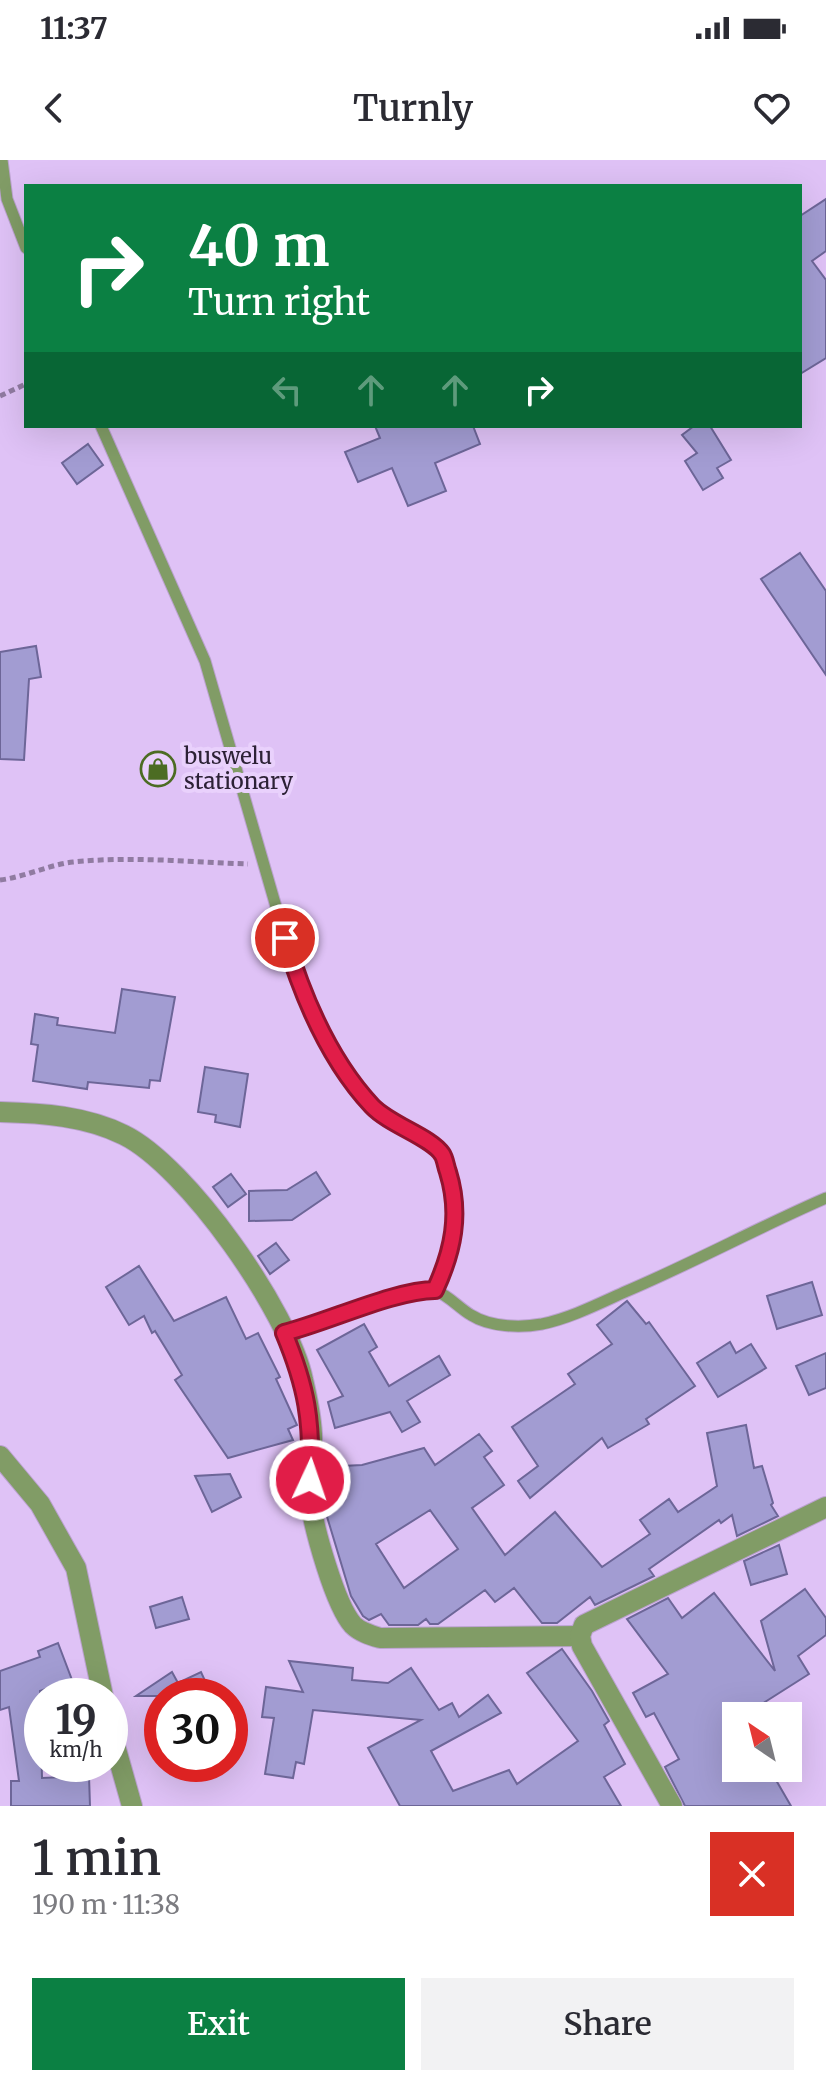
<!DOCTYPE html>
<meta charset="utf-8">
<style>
:root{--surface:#fff;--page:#f2f2f3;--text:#2b2b33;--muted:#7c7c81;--accent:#0b8043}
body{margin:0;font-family:Merriweather,serif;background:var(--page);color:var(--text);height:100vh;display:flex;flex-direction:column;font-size:30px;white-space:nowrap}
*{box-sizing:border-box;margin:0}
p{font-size:26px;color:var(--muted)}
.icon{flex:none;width:44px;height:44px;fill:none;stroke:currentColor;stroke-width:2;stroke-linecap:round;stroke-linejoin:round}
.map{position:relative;height:1646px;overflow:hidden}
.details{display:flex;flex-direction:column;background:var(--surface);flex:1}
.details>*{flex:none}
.guide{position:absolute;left:24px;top:24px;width:778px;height:244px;border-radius:0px;box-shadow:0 8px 32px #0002;background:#0b8043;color:#fff;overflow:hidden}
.needle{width:52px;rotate:325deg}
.buttons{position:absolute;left:722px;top:1542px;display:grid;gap:16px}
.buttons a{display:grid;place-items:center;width:80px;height:80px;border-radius:0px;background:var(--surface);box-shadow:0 8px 32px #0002;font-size:40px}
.speed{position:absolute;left:24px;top:1518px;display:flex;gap:16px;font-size:40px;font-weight:700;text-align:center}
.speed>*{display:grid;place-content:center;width:104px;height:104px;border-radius:50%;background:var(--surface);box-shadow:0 8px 32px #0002;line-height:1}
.speed small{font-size:20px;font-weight:400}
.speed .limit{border:12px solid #d22;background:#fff;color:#111}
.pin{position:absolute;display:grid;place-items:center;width:68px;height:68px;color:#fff;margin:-34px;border:4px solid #fff;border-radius:50%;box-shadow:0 2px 8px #0007}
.me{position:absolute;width:88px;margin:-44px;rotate:3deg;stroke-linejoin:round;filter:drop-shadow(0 0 6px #0008)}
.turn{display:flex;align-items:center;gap:28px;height:168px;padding:0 32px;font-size:36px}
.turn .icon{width:104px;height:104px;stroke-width:2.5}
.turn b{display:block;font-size:56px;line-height:68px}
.lanes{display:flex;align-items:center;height:76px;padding:0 32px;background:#0003;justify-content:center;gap:40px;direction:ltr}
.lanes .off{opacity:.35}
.round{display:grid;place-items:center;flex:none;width:84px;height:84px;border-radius:0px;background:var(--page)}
.head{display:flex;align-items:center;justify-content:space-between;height:136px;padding:0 32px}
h1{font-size:48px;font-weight:600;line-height:60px}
.button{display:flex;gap:16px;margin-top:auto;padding:16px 32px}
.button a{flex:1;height:92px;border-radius:0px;background:var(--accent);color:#fff;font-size:32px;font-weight:600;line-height:92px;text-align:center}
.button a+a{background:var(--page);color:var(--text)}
.status{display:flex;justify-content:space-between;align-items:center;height:56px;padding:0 40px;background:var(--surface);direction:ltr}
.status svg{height:22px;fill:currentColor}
header{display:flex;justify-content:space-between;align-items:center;height:104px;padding:0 32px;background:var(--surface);font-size:36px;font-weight:600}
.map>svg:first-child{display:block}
.building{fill:#a29cd2;stroke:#6d6698;stroke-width:2;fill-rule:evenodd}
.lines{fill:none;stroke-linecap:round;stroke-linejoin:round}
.lane-casing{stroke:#bba2cf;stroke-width:13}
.street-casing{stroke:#bba2cf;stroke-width:22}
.path{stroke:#907ba1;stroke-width:5;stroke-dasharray:6 4;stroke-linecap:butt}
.lane{stroke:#819c66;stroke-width:11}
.street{stroke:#819c66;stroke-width:20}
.route-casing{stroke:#92132f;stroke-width:20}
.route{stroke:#e11d48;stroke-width:14}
.labels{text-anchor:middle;stroke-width:8;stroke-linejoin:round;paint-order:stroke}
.poi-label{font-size:22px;fill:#2c2135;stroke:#e9d1fc;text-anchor:start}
</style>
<div class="status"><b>11:37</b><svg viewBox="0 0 49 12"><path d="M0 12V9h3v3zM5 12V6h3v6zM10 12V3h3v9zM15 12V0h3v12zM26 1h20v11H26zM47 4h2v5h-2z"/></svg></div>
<header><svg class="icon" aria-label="back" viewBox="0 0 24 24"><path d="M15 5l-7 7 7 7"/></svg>Turnly<svg class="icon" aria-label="heart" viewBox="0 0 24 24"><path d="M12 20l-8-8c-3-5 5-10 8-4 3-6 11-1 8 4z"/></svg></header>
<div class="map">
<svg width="826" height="1646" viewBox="0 0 826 1646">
<rect width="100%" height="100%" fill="#dfc2f6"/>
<g class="building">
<polygon points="826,39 826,91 812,101 826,120 826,198 800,214 800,56"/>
<polygon points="375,266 473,266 480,284 435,303 446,331 408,346 392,308 358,322 345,292 380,278"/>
<polygon points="694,266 710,266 731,300 717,308 723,318 703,330 685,301 697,293 682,275"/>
<polygon points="88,284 103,305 77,324 62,303"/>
<polygon points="800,393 826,431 826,515 761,419"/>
<polygon points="36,486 41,517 29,519 24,600 0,599 0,492"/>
<polygon points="122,829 175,837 160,921 150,920 149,928 88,922 87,929 33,921 38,885 31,884 35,854 58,858 57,865 115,873"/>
<polygon points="205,907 248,914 240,967 215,962 216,955 198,952"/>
<polygon points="316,1012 330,1034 292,1060 249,1061 249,1031 287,1030"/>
<polygon points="231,1014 246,1034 228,1047 213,1027"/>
<polygon points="276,1083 289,1100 270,1114 258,1096"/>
<polygon points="139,1106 174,1161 226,1137 246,1179 258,1173 280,1217 276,1219 297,1265 288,1269 293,1280 228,1298 175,1220 182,1215 155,1171 152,1173 144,1156 129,1165 106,1127"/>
<polygon points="812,1122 822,1155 777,1169 767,1136"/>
<polygon points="627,1141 646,1164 649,1162 695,1226 646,1259 649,1264 608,1288 602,1278 530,1338 518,1321 538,1306 512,1267 575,1224 568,1214 612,1184 597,1165"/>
<polygon points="364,1164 377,1187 369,1192 389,1226 439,1196 450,1215 407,1241 420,1262 402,1272 390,1252 335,1268 328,1242 343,1236 317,1190"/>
<polygon points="730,1182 736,1193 751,1184 766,1208 718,1237 697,1203"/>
<polygon points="826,1193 826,1228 809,1235 796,1206"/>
<path d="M746,1265L754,1308L762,1306L773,1343L771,1345L778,1356L737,1376L732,1355L721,1363L719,1360L649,1409L654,1416L595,1445L590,1437L557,1463H542L514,1428L495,1442L485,1430L438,1464H430L426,1459L418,1465H389L381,1454L369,1460L363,1456L351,1436L325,1350L323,1307L362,1305L424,1288L435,1305L479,1274L492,1291L484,1297L504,1325L472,1348L505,1395L555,1352L602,1407L650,1374L640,1360L669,1339L678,1352L717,1326L707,1273ZM430,1350L458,1389L404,1428L376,1384Z"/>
<polygon points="230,1314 241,1337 212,1352 195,1316"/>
<polygon points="779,1385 787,1414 751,1425 744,1401"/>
<polygon points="805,1429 826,1458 826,1475 798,1496 809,1514 743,1556 736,1556 736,1608 769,1608 791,1646 685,1646 665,1607 679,1599 654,1553 646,1557 633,1533 668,1514 627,1459 668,1438 682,1458 714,1433 775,1511 761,1461"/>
<polygon points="182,1437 189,1459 156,1468 150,1447"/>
<polygon points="58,1483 72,1520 40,1531 42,1618 89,1616 90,1646 11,1646 11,1621 19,1621 9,1547 0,1550 0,1511 40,1497 38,1491"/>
<polygon points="562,1489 592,1531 609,1561 604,1565 625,1604 604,1617 621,1646 400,1646 368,1588 421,1560 313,1550 304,1604 296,1602 293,1618 265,1614 274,1558 262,1557 266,1527 303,1532 289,1501 353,1508 352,1520 388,1523 411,1508 439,1550 452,1543 459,1557 488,1535 501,1553 431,1591 453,1631 509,1610 517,1624 578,1581 527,1513"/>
<polygon points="172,1512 178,1523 201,1512 212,1536 136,1536"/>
</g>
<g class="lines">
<g class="lane-casing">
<g id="lane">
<polyline points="2,0 7,39 26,88"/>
<polyline points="101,266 205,501 292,802 313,851 338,899 371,945 392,964 420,977 442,994 453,1028 456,1064 447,1104 435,1130"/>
<path d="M284,1173C310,1167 420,1125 436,1131C448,1135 459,1148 471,1155C490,1167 520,1168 542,1164C571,1158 600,1143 627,1131C695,1102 759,1067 826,1038"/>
</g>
</g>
<g class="street-casing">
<g id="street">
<path d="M0,952C42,953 86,956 124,975C187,1006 289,1152 303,1220C307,1237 311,1256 312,1274C313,1295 306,1319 310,1340C314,1369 335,1445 353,1465C360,1472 370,1475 380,1478L580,1476"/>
<polyline points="0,1296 40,1344 76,1408 103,1536"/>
<polyline points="110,1568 132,1646"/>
<polyline points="672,1646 582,1486 580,1476 584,1465 826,1347"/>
</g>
</g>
<g class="path">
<polyline points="0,236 26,224"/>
<path d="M0,720C25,717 48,705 73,702C131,696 190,702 248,704"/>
</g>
<use href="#lane" class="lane"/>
<use href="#street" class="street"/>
</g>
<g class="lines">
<g class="route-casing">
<path id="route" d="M285,778C302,835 330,901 372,946C390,965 431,977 442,994C445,998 446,1007 448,1012C461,1054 453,1091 435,1130C395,1130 328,1162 284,1173C307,1228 312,1261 310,1320"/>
</g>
<use href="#route" class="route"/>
</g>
<defs>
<g id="shop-ring" transform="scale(1.8)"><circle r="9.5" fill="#e9d1fc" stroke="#4c6c23" stroke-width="1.5"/><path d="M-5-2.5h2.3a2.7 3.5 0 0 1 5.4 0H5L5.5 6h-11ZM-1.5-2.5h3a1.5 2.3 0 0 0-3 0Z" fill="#4c6c23"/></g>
</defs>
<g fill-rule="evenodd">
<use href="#shop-ring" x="158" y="609"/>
</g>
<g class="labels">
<g class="poi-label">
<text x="184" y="604">buswelu<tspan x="184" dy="25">stationary</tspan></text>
</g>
</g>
</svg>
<div class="buttons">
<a><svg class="needle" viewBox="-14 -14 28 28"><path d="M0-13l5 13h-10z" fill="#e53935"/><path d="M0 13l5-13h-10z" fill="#7c7c81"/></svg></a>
</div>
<div class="speed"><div>19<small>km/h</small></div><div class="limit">30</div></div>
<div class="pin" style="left:285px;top:778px;background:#d93025"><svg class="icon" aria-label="arrive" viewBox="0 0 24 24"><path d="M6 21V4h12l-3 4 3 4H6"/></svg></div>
<svg class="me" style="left:310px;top:1320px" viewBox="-20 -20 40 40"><circle r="17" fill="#e11d48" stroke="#fff" stroke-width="3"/><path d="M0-11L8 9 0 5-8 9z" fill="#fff"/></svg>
<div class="guide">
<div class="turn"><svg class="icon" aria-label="right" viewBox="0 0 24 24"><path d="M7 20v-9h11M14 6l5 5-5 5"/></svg><div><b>40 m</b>Turn right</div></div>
<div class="lanes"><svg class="icon off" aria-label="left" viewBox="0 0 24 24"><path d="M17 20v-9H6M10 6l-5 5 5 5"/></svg><svg class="icon off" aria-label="ahead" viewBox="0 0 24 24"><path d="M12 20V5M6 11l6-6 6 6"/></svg><svg class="icon off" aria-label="ahead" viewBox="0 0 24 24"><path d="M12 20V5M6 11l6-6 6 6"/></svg><svg class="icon" aria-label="right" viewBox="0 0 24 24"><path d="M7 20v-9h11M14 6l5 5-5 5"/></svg></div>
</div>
</div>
<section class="details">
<div class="head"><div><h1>1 min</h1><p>190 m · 11:38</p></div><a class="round" style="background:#d93025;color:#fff"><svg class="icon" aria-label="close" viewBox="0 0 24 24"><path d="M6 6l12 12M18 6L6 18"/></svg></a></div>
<div class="button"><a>Exit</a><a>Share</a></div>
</section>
